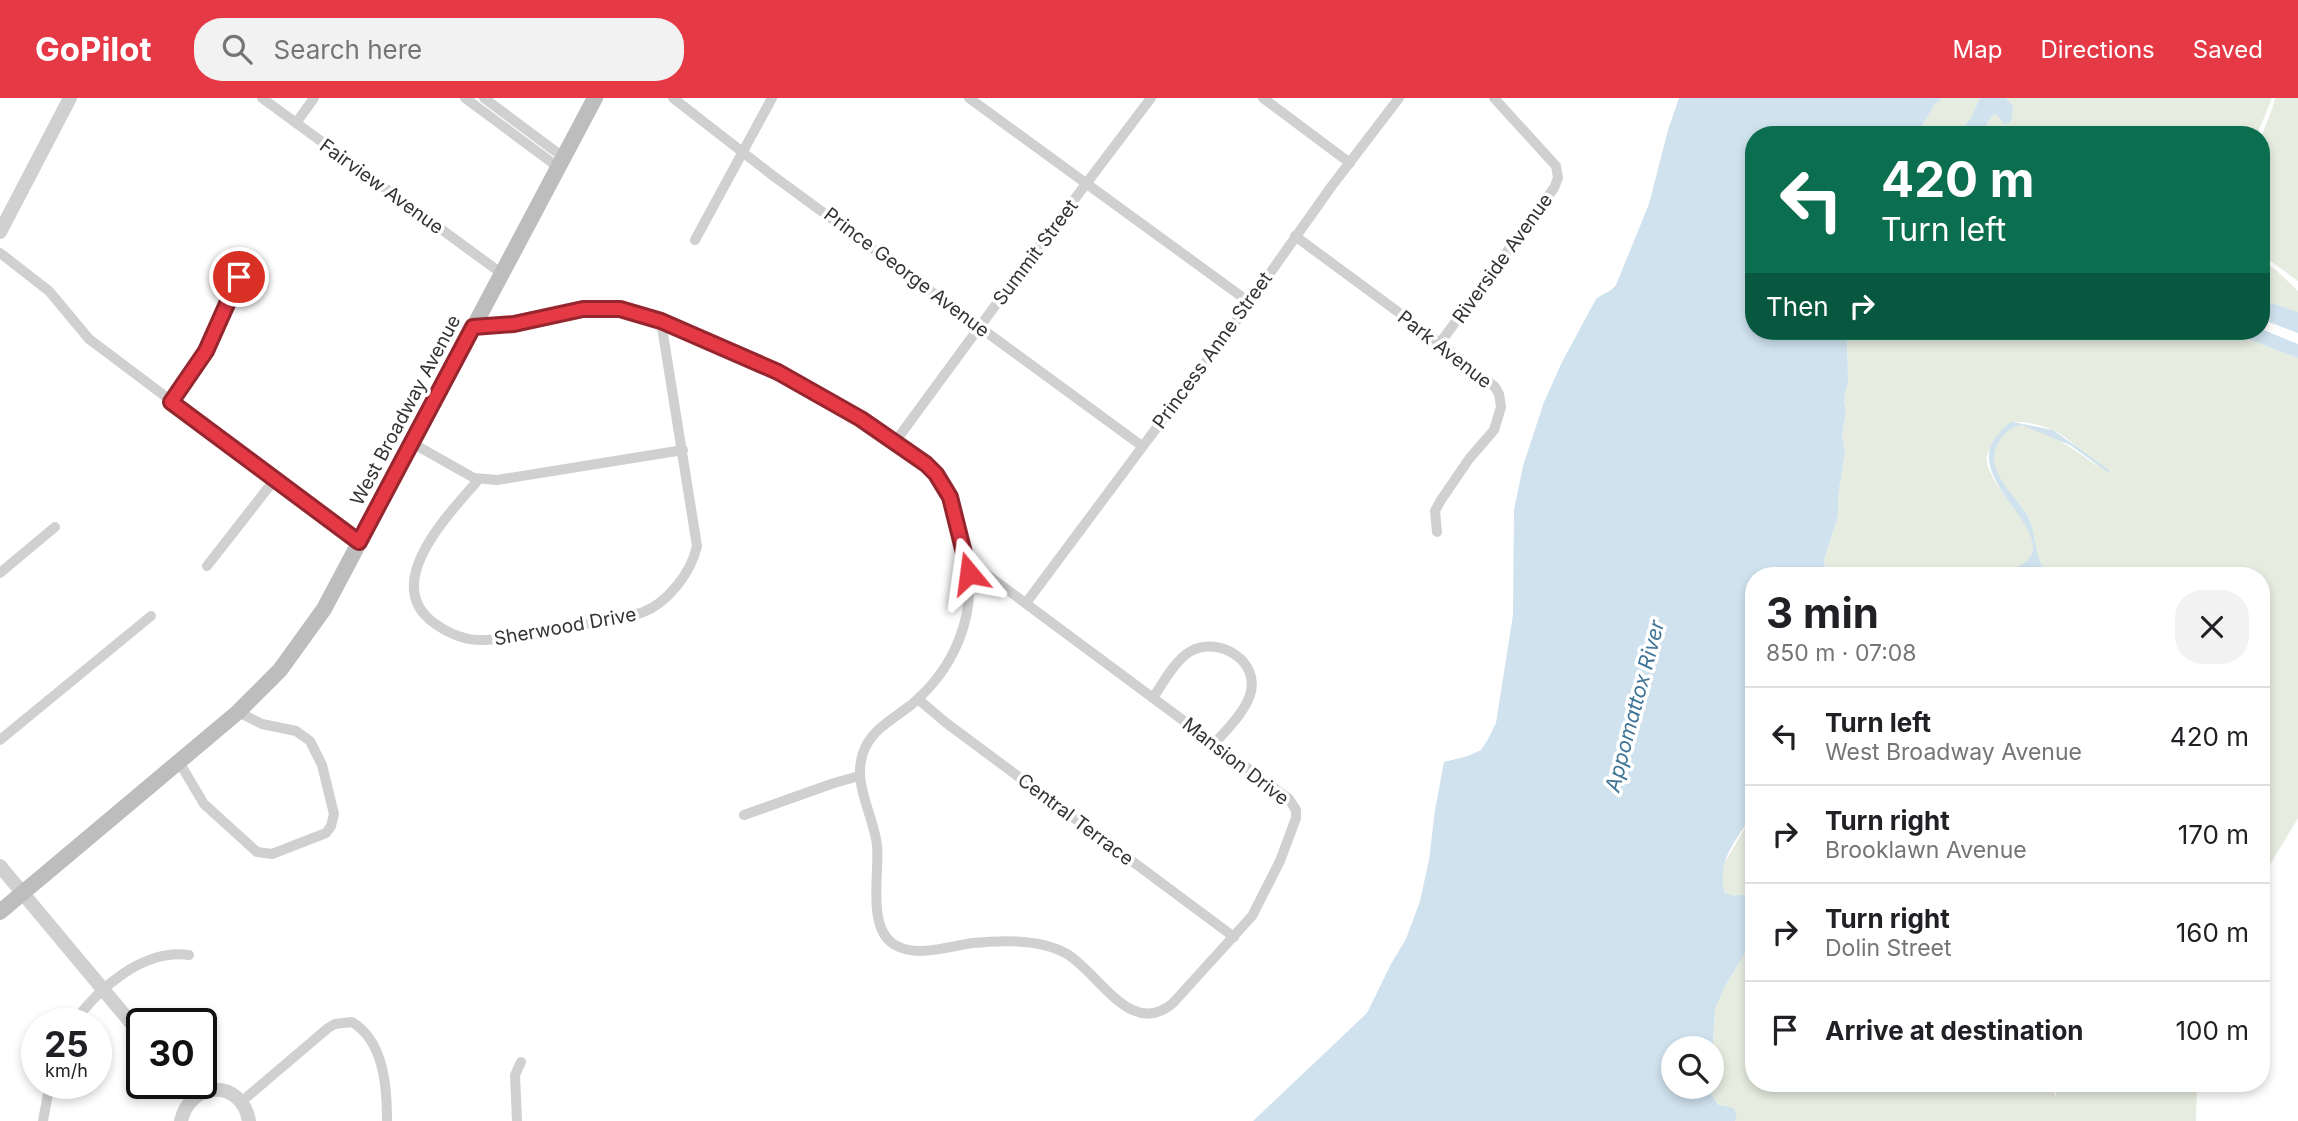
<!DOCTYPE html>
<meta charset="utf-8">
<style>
:root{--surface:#fff;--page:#f2f2f2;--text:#202124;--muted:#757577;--line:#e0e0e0;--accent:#e63946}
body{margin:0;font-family:Inter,sans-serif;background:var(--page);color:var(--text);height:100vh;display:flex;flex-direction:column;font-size:26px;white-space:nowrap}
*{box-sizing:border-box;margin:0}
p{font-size:23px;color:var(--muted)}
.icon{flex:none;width:38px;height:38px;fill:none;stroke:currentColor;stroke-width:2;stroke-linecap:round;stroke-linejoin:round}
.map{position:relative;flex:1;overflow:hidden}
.details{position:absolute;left:1745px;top:469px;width:525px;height:525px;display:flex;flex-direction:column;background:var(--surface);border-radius:28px;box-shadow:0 4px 10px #0003}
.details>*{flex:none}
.guide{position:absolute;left:1745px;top:28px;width:525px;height:214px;border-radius:28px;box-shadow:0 4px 10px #0003;background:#0b6e4f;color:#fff;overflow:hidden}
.fabs{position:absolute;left:1661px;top:938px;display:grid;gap:14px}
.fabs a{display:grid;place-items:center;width:63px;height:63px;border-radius:50%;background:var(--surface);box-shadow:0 4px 10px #0003;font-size:35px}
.speed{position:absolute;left:21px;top:910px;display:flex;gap:14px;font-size:35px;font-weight:700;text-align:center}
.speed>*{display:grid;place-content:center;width:91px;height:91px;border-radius:50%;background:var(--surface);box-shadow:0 4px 10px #0003;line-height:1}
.speed small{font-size:18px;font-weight:400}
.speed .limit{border:4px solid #111;border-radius:10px;background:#fff;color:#111}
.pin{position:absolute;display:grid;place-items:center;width:60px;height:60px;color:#fff;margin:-30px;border:4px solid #fff;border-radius:50%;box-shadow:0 2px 7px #0007}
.me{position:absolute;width:77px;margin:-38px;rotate:344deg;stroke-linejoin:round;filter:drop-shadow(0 0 5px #0008)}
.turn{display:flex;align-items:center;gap:24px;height:147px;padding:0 21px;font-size:32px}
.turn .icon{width:91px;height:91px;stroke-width:2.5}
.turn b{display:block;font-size:49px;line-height:60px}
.then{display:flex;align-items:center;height:66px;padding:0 21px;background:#0003;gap:14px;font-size:26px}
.round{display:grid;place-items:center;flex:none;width:74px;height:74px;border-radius:28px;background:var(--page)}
.head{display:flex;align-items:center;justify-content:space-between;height:119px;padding:0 21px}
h1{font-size:42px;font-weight:700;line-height:52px}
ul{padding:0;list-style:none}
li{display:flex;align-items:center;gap:21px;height:98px;padding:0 21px;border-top:2px solid var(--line)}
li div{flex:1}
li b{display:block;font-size:26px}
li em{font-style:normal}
header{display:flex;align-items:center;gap:42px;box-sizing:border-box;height:98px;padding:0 35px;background:var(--accent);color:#fff}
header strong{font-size:33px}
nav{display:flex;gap:38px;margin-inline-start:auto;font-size:24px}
.search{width:490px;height:63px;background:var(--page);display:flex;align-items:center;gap:18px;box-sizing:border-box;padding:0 24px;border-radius:28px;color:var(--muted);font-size:26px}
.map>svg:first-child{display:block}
.green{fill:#e6ecdf}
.water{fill:#cfe2ee;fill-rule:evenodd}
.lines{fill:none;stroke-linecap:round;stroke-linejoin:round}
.minor{stroke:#d0d0d0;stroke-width:10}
.tertiary{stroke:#d0d0d0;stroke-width:14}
.secondary{stroke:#bdbdbd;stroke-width:16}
.route-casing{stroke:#96252e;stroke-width:18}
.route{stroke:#e63946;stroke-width:12}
.labels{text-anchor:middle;stroke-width:7;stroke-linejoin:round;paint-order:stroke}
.street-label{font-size:19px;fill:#333;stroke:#fff}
.water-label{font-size:21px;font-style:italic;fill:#3f7597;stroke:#fff}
</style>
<header>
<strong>GoPilot</strong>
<div class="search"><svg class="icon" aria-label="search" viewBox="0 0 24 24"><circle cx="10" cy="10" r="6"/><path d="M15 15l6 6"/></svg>Search here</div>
<nav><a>Map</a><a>Directions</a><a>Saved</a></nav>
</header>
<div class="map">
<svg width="2298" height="1023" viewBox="0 0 2298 1023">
<rect width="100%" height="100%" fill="#fff"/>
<g class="green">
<polygon points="1942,0 1980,0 1971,20 1958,37 1917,37 1934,7"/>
<polygon points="2006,0 2272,0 2257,37 1980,37 1992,18 2013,8"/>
<path d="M2275,0H2298V183L2261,156V41C2265,27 2272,15 2275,0Z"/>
<polygon points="2261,163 2276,172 2298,193 2298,214 2261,201"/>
<path d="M1847,233H2227L2298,260V720L2261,782V478H2053C2032,467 2038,440 2029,421C2020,402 1998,387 1993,366C1991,358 1995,348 2000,341C2004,335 2010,330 2017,328C2036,323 2087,360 2102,372C2089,360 2076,347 2062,337C2052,330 2033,325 2022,324C2008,323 2005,329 1998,340C1994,345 1988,352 1987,358C1983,390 2057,437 2025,465C2003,486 1871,478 1836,478L1825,470L1824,462L1838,418V399L1845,354L1842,337L1846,316L1844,300L1848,284Z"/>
<path d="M1753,716V794C1744,796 1735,800 1725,795L1720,780L1724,766Z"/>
<polygon points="1753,820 1754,985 2062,985 2054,993 2056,1000 2056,993 2068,985 2197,985 2196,1023 1735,1023 1737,1020 1718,1007 1710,994 1716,979 1713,948 1715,911 1726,886 1746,854 1750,837 1748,826"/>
</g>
<g class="water">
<path d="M1679,0H1942L1934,7L1917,37H1754V233H1847L1848,284L1844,300L1846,316L1842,337L1845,354L1838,399V418L1824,462L1825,470L1836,478H1754L1753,716C1737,741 1715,764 1725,795C1735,800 1744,796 1753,794V820L1748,826L1750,837L1746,854L1726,886L1715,911L1713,948L1717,979L1710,994L1718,1007L1734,1010L1737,1020L1735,1023H1253L1367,915L1391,866L1406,841L1420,803L1429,762L1435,712L1444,664L1468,658L1481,652L1487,643L1496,625L1513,517L1514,412L1523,368L1544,304L1562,264L1596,201C1603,195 1611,194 1616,187L1649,106L1668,32ZM1712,950V989H1673V950Z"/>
<polygon points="1980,0 2006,0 2013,8 2012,21 2009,25 2004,26 1996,16 1992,18 1980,37 1958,37 1971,20"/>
<polygon points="2261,201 2298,214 2298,235 2261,221"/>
<polygon points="2261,231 2298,246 2298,260 2227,233 2261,233"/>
<path d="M2013,324L2053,332L2109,372V375L2070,347L2022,327C2012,329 2005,334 2000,342C1980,372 2016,395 2029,421C2038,440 2033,467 2053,478H1981C1991,476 2003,475 2013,471C2077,446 1964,386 1994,342C1999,335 2004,327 2013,324Z"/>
</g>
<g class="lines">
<g class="minor">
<polyline points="262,0 501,175"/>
<polyline points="465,0 558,69"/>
<polyline points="484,0 563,59"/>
<polyline points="673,0 772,77 1142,348"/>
<polyline points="969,0 1249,204"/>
<polyline points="1263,0 1350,65"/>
<polyline points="296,25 314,0"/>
<polyline points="1295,138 1432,239 1495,289 1499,296 1501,309 1494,332 1469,361 1441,402 1435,413 1437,434"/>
<polyline points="695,142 772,0"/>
<polyline points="0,155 49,193 89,241 359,444"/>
<path d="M473,229C487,228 501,228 515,225C545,220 574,208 604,210C644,212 683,231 719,247C778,274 833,302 887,338C904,350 924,361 937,377C956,401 957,433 966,461L1289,701L1296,712V720L1280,763L1252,818L1173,905C1131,941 1100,876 1067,856C1042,841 1002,842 973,845C950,848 917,860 895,847C866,830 880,774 877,747C873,714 850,683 865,650C874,630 896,619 911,607C954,571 978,517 966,461"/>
<polyline points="1440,245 1554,90 1558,80 1556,68 1494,0"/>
<polyline points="171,304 207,253 239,179"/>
<polyline points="895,344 1036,152 1151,0"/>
<polyline points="412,345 474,380 497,382 683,352"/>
<path d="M479,381C451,414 379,485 434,525C448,535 466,543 484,542C534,540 592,524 641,515C667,506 691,475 697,448L661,223"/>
<polyline points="207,468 275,381"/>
<polyline points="0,475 55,429"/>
<polyline points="1026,505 1234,226 1331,89 1399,0"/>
<path d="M1153,600C1163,585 1175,562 1191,553C1219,538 1261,563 1250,597C1244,615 1227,631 1215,645"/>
<polyline points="918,601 945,624 1234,839"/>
<polyline points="0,642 151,518"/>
<polyline points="179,664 204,706 257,754 272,756 326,735 331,728 334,716 322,667 310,643 296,633 262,626 238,614"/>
<polyline points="744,717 834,685 859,678"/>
<path d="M73,926C98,890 143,851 189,857"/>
<path d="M241,1004L328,930L335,926L352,924C384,943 387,989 387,1023"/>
<polyline points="43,1023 50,985"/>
<polyline points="517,1023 515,977 521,964"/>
</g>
<g class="tertiary">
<polyline points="0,134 70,0"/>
<polyline points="0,768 142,938"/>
<polyline points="181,985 193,1000"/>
<path d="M181,1023C190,982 242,981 249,1023"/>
</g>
<polyline class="secondary" points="0,814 238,614 280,572 324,511 595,0"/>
</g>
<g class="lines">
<g class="route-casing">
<polyline id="route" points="239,179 206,253 171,304 359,444 473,229 514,226 583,211 620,211 661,223 778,274 861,321 926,366 936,376 950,399 969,475"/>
</g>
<use href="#route" class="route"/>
</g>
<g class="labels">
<g class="street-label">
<text transform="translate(382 88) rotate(36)" y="7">Fairview Avenue</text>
<text transform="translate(1035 154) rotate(-53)" y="7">Summit Street</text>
<text transform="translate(1502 160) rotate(-54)" y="7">Riverside Avenue</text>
<text transform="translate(907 174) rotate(37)" y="7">Prince George Avenue</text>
<text transform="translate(1445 251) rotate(38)" y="7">Park Avenue</text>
<text transform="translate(1212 252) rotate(-54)" y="7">Princess Anne Street</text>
<text transform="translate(405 312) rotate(-62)" y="7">West Broadway Avenue</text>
<text transform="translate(565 528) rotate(-10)" y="7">Sherwood Drive</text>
<text transform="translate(1236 663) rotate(38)" y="7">Mansion Drive</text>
<text transform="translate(1076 721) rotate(37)" y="7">Central Terrace</text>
</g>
<g class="water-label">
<text transform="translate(1635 608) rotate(-75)" y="7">Appomattox River</text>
</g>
</g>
</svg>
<div class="fabs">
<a><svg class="icon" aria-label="search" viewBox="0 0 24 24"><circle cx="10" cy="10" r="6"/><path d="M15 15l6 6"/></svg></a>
</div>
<div class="speed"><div>25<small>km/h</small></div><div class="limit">30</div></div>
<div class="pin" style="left:239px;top:179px;background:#d93025"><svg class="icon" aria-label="arrive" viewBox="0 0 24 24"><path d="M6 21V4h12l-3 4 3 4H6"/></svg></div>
<svg class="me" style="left:969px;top:475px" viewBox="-20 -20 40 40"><path d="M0-17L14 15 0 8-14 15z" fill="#e63946" stroke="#fff" stroke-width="4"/></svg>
<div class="guide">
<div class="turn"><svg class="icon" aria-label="left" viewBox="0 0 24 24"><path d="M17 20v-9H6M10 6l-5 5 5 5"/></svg><div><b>420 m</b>Turn left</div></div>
<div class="then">Then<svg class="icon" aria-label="right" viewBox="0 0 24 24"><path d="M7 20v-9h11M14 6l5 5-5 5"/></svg></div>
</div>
<section class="details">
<div class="head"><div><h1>3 min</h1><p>850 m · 07:08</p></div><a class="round"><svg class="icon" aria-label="close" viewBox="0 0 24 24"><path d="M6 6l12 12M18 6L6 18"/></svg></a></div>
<ul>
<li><svg class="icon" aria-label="left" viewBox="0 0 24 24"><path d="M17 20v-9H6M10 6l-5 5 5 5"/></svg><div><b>Turn left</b><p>West Broadway Avenue</p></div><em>420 m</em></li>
<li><svg class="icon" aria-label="right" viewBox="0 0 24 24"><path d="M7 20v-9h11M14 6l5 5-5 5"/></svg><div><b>Turn right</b><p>Brooklawn Avenue</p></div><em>170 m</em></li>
<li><svg class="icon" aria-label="right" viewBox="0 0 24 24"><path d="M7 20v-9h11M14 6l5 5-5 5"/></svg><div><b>Turn right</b><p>Dolin Street</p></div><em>160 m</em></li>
<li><svg class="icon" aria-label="arrive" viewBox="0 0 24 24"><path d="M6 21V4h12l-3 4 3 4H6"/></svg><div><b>Arrive at destination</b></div><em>100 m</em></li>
</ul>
</section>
</div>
